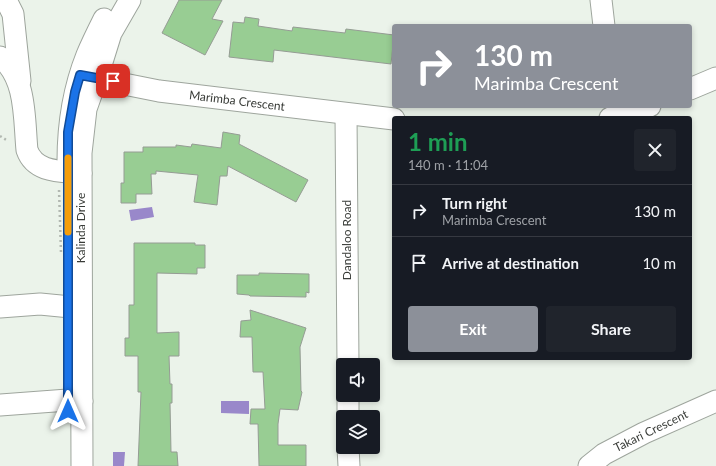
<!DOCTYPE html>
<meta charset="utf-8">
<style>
:root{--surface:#171b24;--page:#20242c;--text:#f1f3f6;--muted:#9ea1a6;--line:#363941;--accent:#8c9099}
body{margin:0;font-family:Lato,sans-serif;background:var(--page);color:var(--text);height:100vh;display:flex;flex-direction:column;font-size:15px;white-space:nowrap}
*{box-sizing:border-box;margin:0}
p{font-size:13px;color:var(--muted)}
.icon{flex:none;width:22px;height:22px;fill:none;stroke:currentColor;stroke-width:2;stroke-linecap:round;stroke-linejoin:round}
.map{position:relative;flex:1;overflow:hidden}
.panel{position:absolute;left:392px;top:116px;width:300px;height:244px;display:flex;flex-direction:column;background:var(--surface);border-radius:4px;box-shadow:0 2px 6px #0003}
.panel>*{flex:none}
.hud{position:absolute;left:392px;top:24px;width:300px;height:84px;border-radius:4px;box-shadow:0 2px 6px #0003;background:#8c9099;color:#fff;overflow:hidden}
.controls{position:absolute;left:336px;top:358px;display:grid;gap:8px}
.controls a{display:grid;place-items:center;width:44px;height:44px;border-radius:4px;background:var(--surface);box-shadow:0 2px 6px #0003;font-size:20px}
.pin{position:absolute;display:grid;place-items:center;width:34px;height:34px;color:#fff;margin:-17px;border-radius:8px;box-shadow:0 2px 6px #0006}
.me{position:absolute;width:44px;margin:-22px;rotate:0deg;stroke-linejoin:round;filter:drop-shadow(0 0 3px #0008)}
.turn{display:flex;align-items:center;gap:14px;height:84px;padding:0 16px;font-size:18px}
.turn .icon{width:52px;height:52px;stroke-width:2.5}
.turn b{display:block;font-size:28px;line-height:34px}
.round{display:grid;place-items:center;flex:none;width:42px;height:42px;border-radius:4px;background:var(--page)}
.headline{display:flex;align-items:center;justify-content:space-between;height:68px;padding:0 16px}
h1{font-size:24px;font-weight:700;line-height:30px;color:#1e9e55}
.cta{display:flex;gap:8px;margin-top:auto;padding:8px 16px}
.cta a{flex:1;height:46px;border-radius:4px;background:var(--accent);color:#fff;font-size:16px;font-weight:700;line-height:46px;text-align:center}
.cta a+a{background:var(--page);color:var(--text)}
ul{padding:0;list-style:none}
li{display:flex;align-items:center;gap:12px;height:52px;padding:0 16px;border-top:1px solid var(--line)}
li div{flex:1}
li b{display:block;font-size:15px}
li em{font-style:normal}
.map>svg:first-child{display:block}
.water{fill:#9988ca}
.building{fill:#98cd93;stroke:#959c94}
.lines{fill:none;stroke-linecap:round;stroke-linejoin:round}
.minor-casing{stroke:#9ea59d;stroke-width:23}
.path{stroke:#b2b8b1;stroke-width:2.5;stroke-dasharray:2 3;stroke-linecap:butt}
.minor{stroke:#fff;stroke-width:21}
.route-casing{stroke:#114b97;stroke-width:10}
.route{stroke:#1a73e8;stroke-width:7}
.slow{stroke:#f59e0b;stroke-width:7}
.labels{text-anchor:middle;stroke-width:3;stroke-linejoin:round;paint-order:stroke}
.street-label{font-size:12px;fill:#393c38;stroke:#fff}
</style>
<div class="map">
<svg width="716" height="466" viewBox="0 0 716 466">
<rect width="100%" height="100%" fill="#ebf3ea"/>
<g class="water">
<polygon points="152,207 154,217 131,221 129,210"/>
<polygon points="221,401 249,401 249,414 221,413"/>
<polygon points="113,452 125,452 124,466 113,466"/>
</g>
<g class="building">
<polygon points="179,0 222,0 212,19 223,21 205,55 162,33"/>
<polygon points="245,17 259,19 258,26 292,31 293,27 345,33 346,29 394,35 391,64 274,50 273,62 229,57 233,22 244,23"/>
<polygon points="223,132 240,135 239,144 308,180 296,202 228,166 227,176 220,176 217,205 194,202 198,175 156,171 156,174 151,174 152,194 136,194 136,203 121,203 121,183 124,183 124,152 143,152 143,147 176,147 176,145 191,147 192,144 221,148"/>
<polygon points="134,243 195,243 195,245 205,245 205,268 197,268 197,274 157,273 157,333 179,332 179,356 169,356 170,384 172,384 172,403 170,403 171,452 177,452 178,466 138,466 141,392 138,392 138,356 125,356 125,338 129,338 129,305 134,305"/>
<polygon points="259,273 309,274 309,293 306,292 306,297 250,296 249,295 237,294 237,275 259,275"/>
<polygon points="250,310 306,328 300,347 301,391 302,392 298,410 280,409 278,424 278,445 306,445 306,466 259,466 258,424 250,424 251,409 265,409 263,372 253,372 252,337 240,337 241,321 251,320"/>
</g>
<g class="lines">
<g class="minor-casing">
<g id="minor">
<polyline points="6,0 13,14 20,81"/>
<polyline points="601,0 604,26"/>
<path d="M0,57C27,77 24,121 27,150C35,173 61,171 81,173"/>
<polyline points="84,76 159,91 394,119"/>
<polyline points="690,89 716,78"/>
<polyline points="346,114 348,365"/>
<polyline points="610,118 650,106"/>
<path d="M68,161C68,124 73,90 87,55C92,43 98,31 104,19"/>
<polyline points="0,307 40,304 81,308"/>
<polyline points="348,395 348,417"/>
<polyline points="0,405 68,400 82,401"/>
<polyline points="348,447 349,466"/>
<polyline points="82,466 81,153 86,109 97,78 111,33 130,0"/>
<polyline points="589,466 604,454 644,433 716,401"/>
</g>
</g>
<g class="path">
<polyline points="0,136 8,141"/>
<polyline points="59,190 61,253"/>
</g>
<use href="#minor" class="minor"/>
</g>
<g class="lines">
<g class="route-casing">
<polyline id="route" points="68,411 68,132 75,92 80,75 113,81"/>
</g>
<use href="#route" class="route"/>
<polyline class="slow" points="68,232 68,158"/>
</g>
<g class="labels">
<g class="street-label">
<text transform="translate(237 101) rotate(7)" y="4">Marimba Crescent</text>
<text transform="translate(81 228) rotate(-90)" y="4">Kalinda Drive</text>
<text transform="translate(347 240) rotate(-90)" y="4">Dandaloo Road</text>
<text transform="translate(651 431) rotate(-26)" y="4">Takari Crescent</text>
</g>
</g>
</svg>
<div class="controls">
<a><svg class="icon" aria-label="sound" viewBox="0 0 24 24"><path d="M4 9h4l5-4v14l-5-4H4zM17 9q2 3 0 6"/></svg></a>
<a><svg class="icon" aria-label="layers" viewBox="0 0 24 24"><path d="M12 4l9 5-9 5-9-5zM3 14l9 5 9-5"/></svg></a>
</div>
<div class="pin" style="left:113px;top:81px;background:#d93025"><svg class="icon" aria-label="arrive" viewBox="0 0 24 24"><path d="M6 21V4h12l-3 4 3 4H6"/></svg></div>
<svg class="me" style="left:68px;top:411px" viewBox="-20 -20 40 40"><path d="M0-17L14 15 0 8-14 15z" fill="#1a73e8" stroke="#fff" stroke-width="4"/></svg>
<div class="hud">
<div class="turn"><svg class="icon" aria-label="right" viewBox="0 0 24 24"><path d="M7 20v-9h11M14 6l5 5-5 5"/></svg><div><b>130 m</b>Marimba Crescent</div></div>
</div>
<section class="panel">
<div class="headline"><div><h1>1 min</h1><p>140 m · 11:04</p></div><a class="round"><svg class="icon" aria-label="close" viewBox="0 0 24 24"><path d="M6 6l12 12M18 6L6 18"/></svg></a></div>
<ul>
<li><svg class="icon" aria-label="right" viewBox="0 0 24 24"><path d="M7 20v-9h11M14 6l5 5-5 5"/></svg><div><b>Turn right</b><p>Marimba Crescent</p></div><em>130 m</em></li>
<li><svg class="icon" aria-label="arrive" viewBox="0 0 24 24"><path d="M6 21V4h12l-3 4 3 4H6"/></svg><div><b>Arrive at destination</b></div><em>10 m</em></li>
</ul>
<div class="cta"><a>Exit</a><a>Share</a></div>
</section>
</div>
